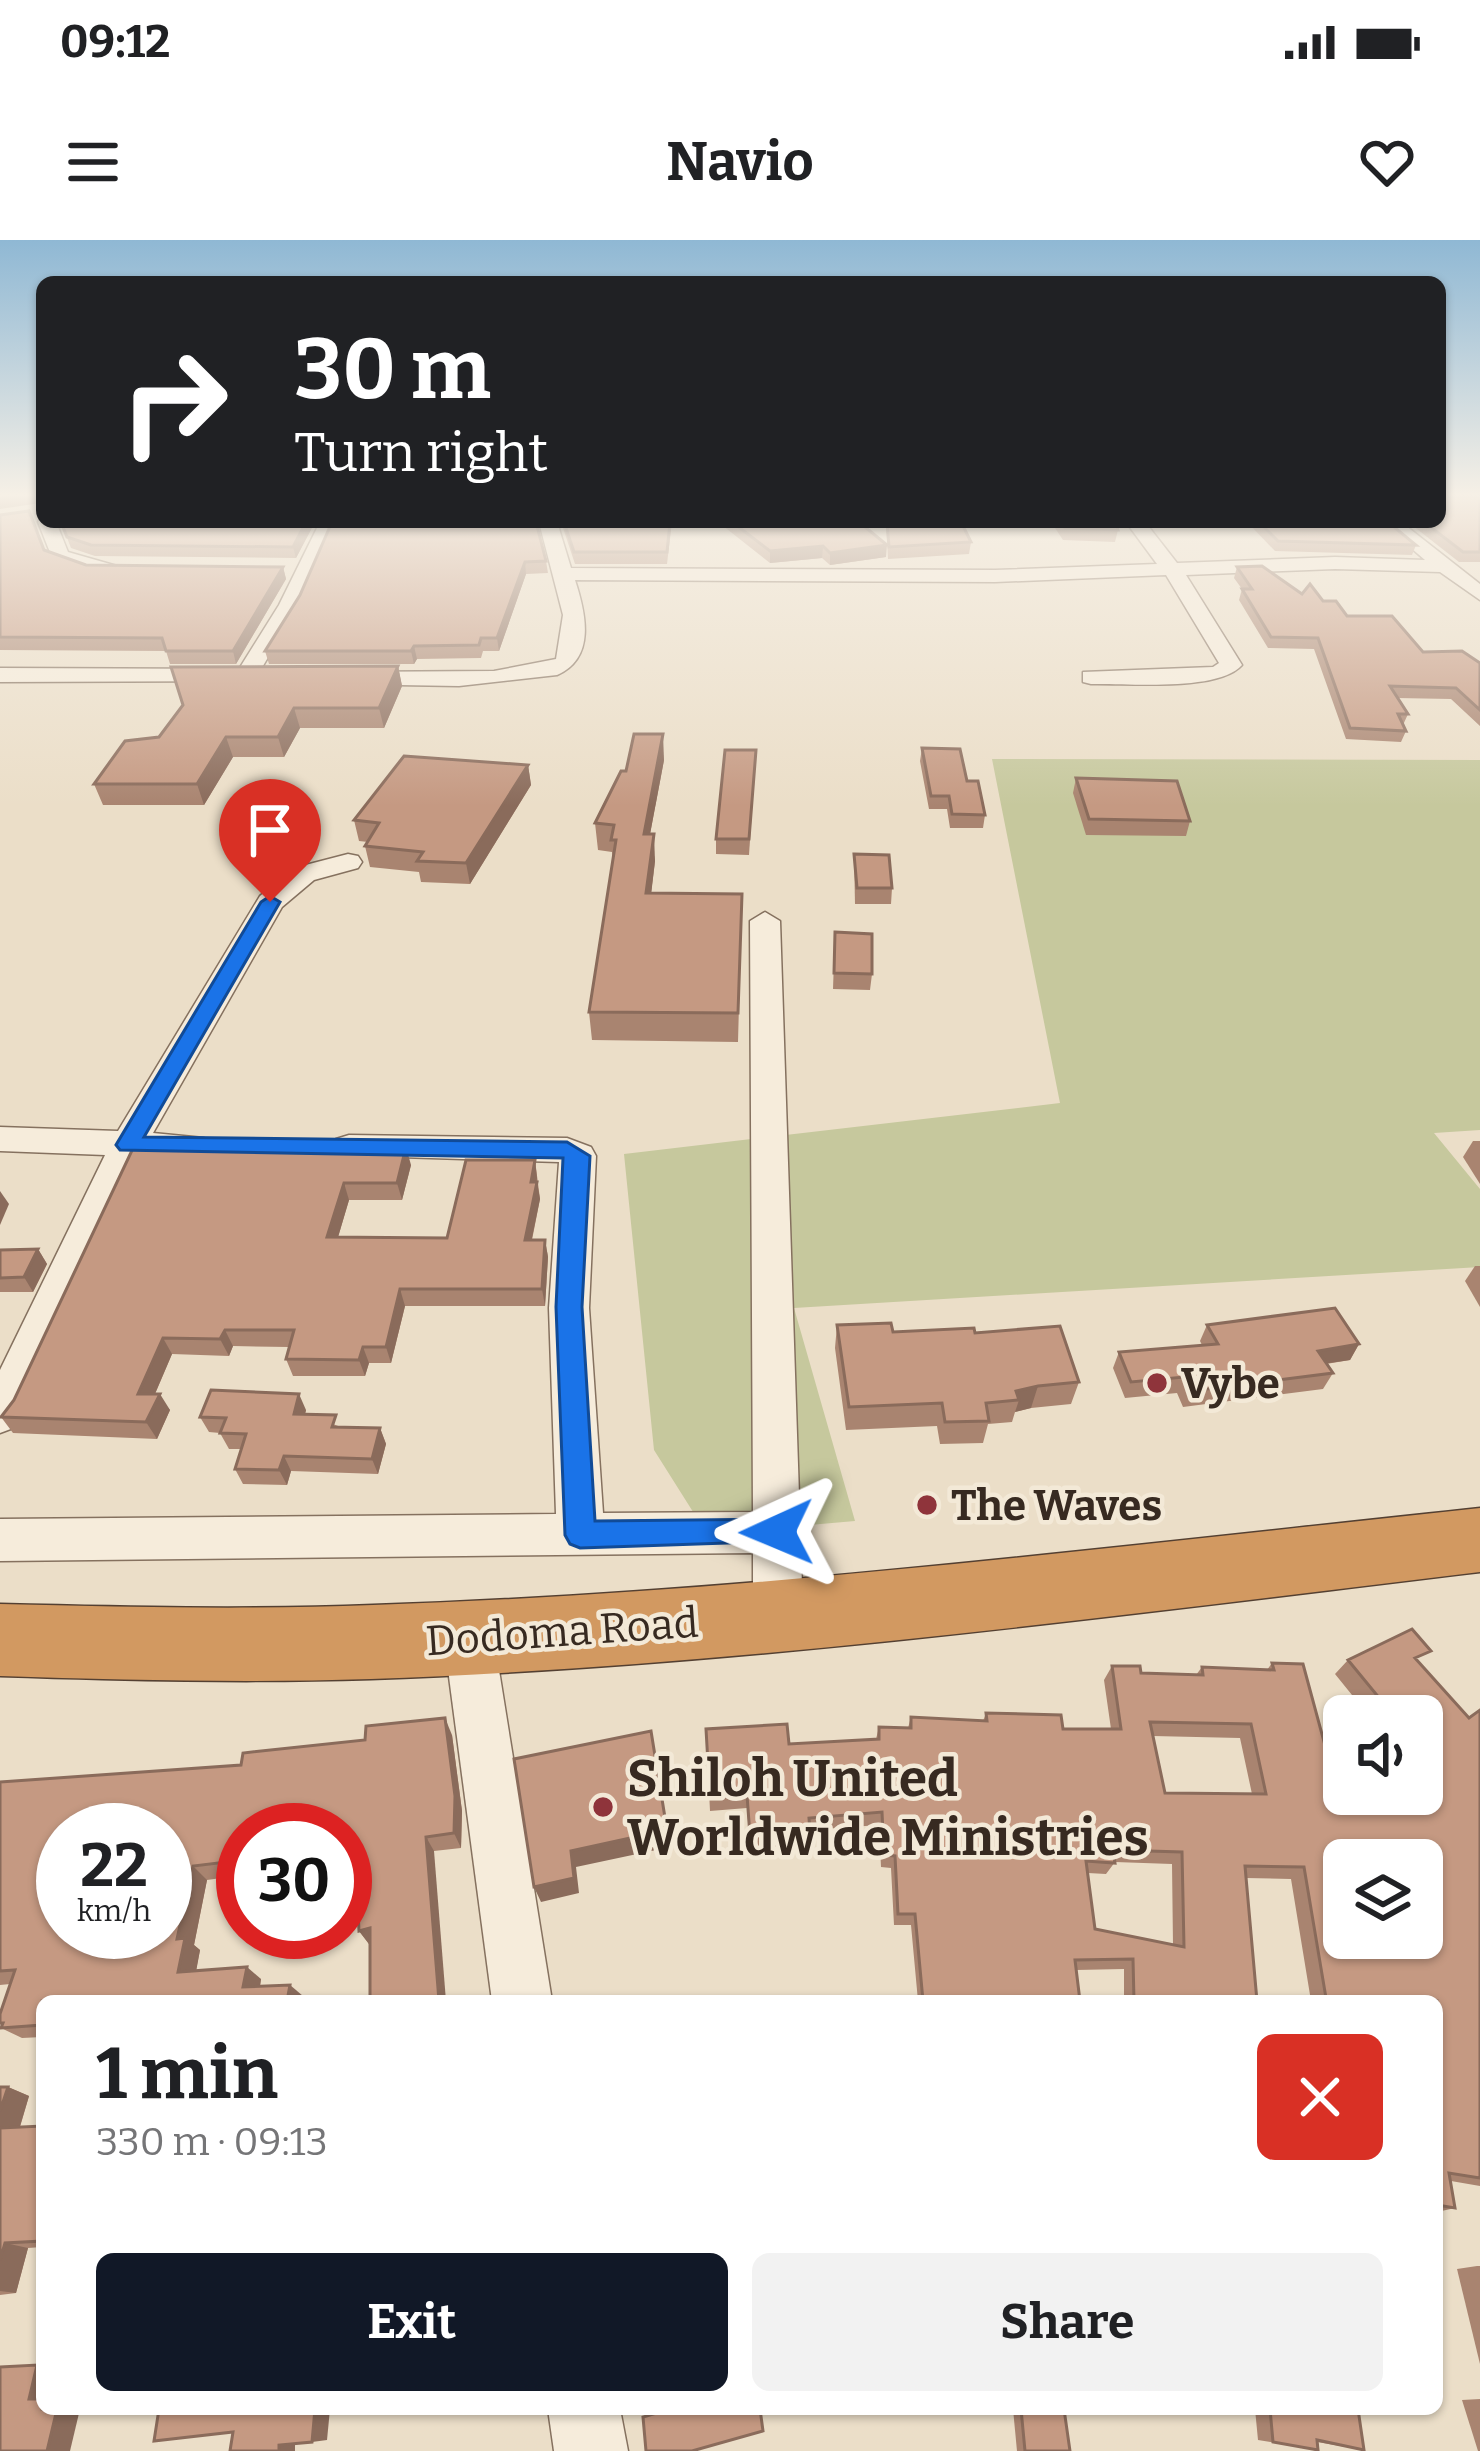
<!DOCTYPE html>
<meta charset="utf-8">
<style>
:root{--surface:#fff;--page:#f2f2f2;--text:#202124;--muted:#757577;--accent:#111827}
body{margin:0;font-family:Bitter,serif;background:var(--page);color:var(--text);height:100vh;display:flex;flex-direction:column;font-size:45px;white-space:nowrap}
*{box-sizing:border-box;margin:0}
p{font-size:39px;color:var(--muted)}
.icon{flex:none;width:66px;height:66px;fill:none;stroke:currentColor;stroke-width:2;stroke-linecap:round;stroke-linejoin:round}
.map{position:relative;flex:1;overflow:hidden}
.details{position:absolute;left:36px;top:1755px;width:1407px;height:420px;display:flex;flex-direction:column;background:var(--surface);border-radius:18px;box-shadow:0 3px 9px #0004}
.details>*{flex:none}
.top-card{position:absolute;left:36px;top:36px;width:1410px;height:252px;border-radius:18px;box-shadow:0 3px 9px #0004;background:#202124;color:#fff;overflow:hidden}
.fabs{position:absolute;left:1323px;top:1455px;display:grid;gap:24px}
.fabs a{display:grid;place-items:center;width:120px;height:120px;border-radius:18px;background:var(--surface);box-shadow:0 3px 9px #0004;font-size:60px}
.speed{position:absolute;left:36px;top:1563px;display:flex;gap:24px;font-size:60px;font-weight:700;text-align:center}
.speed>*{display:grid;place-content:center;width:156px;height:156px;border-radius:50%;background:var(--surface);box-shadow:0 3px 9px #0004;line-height:1}
.speed small{font-size:30px;font-weight:400}
.speed .limit{border:18px solid #d22;background:#fff;color:#111}
.pin{position:absolute;display:grid;place-items:center;width:102px;height:102px;color:#fff;margin:-123px -51px;border-radius:50% 50% 50% 0;rotate:-45deg;box-shadow:0 0 12px #0007}
.pin .icon{rotate:45deg}
.me{position:absolute;width:132px;margin:-66px;rotate:269deg;stroke-linejoin:round;filter:drop-shadow(0 0 9px #0008)}
.turn{display:flex;align-items:center;gap:42px;height:252px;padding:0 60px;font-size:54px}
.turn .icon{width:156px;height:156px;stroke-width:2.5}
.turn b{display:block;font-size:84px;line-height:102px}
.round{display:grid;place-items:center;flex:none;width:126px;height:126px;border-radius:18px;background:var(--page)}
.head{display:flex;align-items:center;justify-content:space-between;height:204px;padding:0 60px}
h1{font-size:72px;font-weight:700;line-height:90px}
.primary-button{display:flex;gap:24px;margin-top:auto;padding:24px 60px}
.primary-button a{flex:1;height:138px;border-radius:18px;background:var(--accent);color:#fff;font-size:48px;font-weight:700;line-height:138px;text-align:center}
.primary-button a+a{background:var(--page);color:var(--text)}
.status{display:flex;justify-content:space-between;align-items:center;height:84px;padding:0 60px;background:var(--surface);direction:ltr}
.status svg{height:33px;fill:currentColor}
header{display:flex;justify-content:space-between;align-items:center;height:156px;padding:0 60px;background:var(--surface);font-size:54px;font-weight:700}
.map>svg:first-child{display:block}
.green{fill:#c6c89d}
.lines{fill:none;stroke-linecap:round;stroke-linejoin:round}
.street-casing{stroke:#85715f;stroke-width:3}
.highway-casing{stroke:#544032;stroke-width:3}
.street{fill:#f6ecdb;fill-rule:evenodd}
.highway{fill:#d29961;fill-rule:evenodd}
.wall{fill:#a98470;fill-rule:evenodd}
.shaded-wall{fill:#8a6b5b}
.building{fill:#c59982;stroke:#8a6b5b;stroke-width:3;fill-rule:evenodd}
.route{fill:#1a73e8;stroke:#114b97;stroke-width:3}
.poi-dot{fill:#8f343b;stroke:#f3e9d7;stroke-width:4.5}
.labels{text-anchor:middle;stroke-width:9;stroke-linejoin:round;paint-order:stroke}
.poi-label{font-size:42px;font-weight:bold;fill:#372a21;stroke:#f3e9d7;text-anchor:start}
.street-label{font-size:42px;fill:#372a21;stroke:#f3e9d7}
.near-poi-label{font-size:51px;font-weight:bold;fill:#372a21;stroke:#f3e9d7;text-anchor:start}
</style>
<div class="status"><b>09:12</b><svg viewBox="0 0 49 12"><path d="M0 12V9h3v3zM5 12V6h3v6zM10 12V3h3v9zM15 12V0h3v12zM26 1h20v11H26zM47 4h2v5h-2z"/></svg></div>
<header><svg class="icon" aria-label="menu" viewBox="0 0 24 24"><path d="M4 6h16M4 12h16M4 18h16"/></svg>Navio<svg class="icon" aria-label="heart" viewBox="0 0 24 24"><path d="M12 20l-8-8c-3-5 5-10 8-4 3-6 11-1 8 4z"/></svg></header>
<div class="map">
<svg width="1480" height="2211" viewBox="0 0 1480 2211">
<rect width="100%" height="100%" fill="#ebdec8"/>
<polygon class="green" points="992,519 1480,520 1480,890 1434,893 1480,949 1480,1027 794,1068 855,1281 707,1294 654,1210 624,914 1060,863"/>
<g class="lines">
<g class="street-casing">
<g id="street">
<path d="M41,278L56,282L68,312L124,328C103,342 75,328 53,320L38,282Z"/>
<polygon points="320,282 338,282 299,365 254,441 0,442 0,428 239,429 279,365"/>
<path d="M539,282H557L571,328L995,330L1157,324L1126,282H1145L1177,323L1335,317L1425,320L1381,282H1401L1480,344V360L1440,332L1335,329L1186,335L1242,425C1218,452 1129,443 1091,444L1083,442V432L1213,427L1219,423L1166,335L995,342L575,340C586,374 596,418 557,435L459,446L336,444V434L344,432L494,431L556,419L563,375Z"/>
<polygon points="348,614 358,616 362,622 358,628 314,640 282,667 153,893 204,898 209,906 204,914 141,916 22,1175 16,1187 0,1193 0,1130 105,915 0,911 0,887 118,891 260,656 294,628"/>
<polygon points="765,672 780,681 803,1376 796,1392 778,1399 760,1392 753,1376 753,1313 0,1321 0,1279 556,1274 549,1068 559,922 336,915 331,907 336,899 349,895 567,898 591,907 596,916 589,1068 603,1273 753,1272 750,681"/>
<polygon points="469,1376 487,1383 494,1399 552,1761 492,1761 444,1399 451,1383"/>
<polygon points="548,2169 620,2169 628,2211 554,2211"/>
</g>
</g>
<g class="highway-casing">
<path id="highway" d="M1480,1268V1332C1112,1376 742,1426 371,1439C247,1443 124,1440 0,1436V1364C124,1367 249,1370 373,1365C744,1353 1112,1307 1480,1268Z"/>
</g>
<use href="#street" class="street"/>
<use href="#highway" class="highway"/>
</g>
<g class="wall">
<polygon points="1480,256 1480,322 1459,322 1408,282 1440,282"/>
<polygon points="0,275 44,310 86,325 283,327 286,339 236,424 170,424 166,411 0,410"/>
<polygon points="61,282 315,282 296,318 95,316 71,308"/>
<polygon points="332,282 546,321 548,333 526,334 499,411 483,411 481,418 417,419 414,424 269,424 265,411 300,355"/>
<polygon points="561,282 672,282 667,324 575,324"/>
<polygon points="718,282 859,282 886,317 830,325 822,318 770,323"/>
<polygon points="886,282 967,282 967,285 963,285 971,302 969,314 888,319"/>
<polygon points="1051,282 1116,282 1118,290 1115,302 1063,300"/>
<polygon points="1247,282 1388,282 1416,305 1412,315 1275,311"/>
<polygon points="1237,327 1323,361 1347,376 1423,412 1480,423 1480,486 1451,459 1397,458 1408,474 1403,485 1406,491 1401,502 1346,499 1314,409 1268,408 1239,360 1242,349 1234,338"/>
<polygon points="398,426 402,446 384,488 300,488 284,517 233,517 204,565 103,565 94,544 159,497"/>
<polygon points="922,508 967,541 985,575 983,588 950,588 947,569 929,569 920,521"/>
<polygon points="756,510 749,615 716,614 716,599"/>
<polygon points="664,520 650,594 655,621 651,653 742,654 738,802 592,800 589,772 613,621 612,612 598,610 595,583 626,531"/>
<polygon points="528,525 531,545 470,644 421,642 419,632 370,627 365,606 368,602 359,601 354,580"/>
<polygon points="1076,538 1190,581 1186,596 1086,595 1073,553"/>
<polygon points="854,614 892,648 891,664 855,664"/>
<polygon points="835,692 872,734 870,750 833,749"/>
<polygon points="1473,901 1480,901 1480,944 1463,917"/>
<polygon points="135,904 411,925 402,960 349,960 338,997 447,998 535,920 540,959 532,1000 545,1000 548,1017 545,1066 405,1066 391,1123 369,1123 365,1136 293,1136 286,1119 289,1107 233,1106 229,1116 172,1114 155,1154 170,1170 157,1199 13,1193 1,1177 14,1160"/>
<polygon points="38,1009 47,1024 33,1052 0,1052 0,1010"/>
<polygon points="1475,1026 1480,1026 1480,1067 1465,1041"/>
<polygon points="837,1085 893,1092 975,1093 1079,1142 1071,1164 1031,1168 1015,1172 1012,1182 988,1184 983,1203 940,1204 937,1186 846,1190 835,1108"/>
<polygon points="1207,1085 1359,1104 1350,1120 1326,1124 1333,1133 1323,1149 1183,1167 1177,1153 1125,1158 1113,1128 1119,1112 1202,1105 1200,1101"/>
<polygon points="306,1170 305,1174 341,1187 380,1188 386,1204 378,1234 291,1231 287,1245 243,1244 235,1229 241,1209 229,1209 220,1193 209,1192 200,1177"/>
<path d="M1348,1420L1420,1423L1469,1478L1480,1470V1946L1451,1941L1455,1968L1437,1972V1761H1311L1291,1639L1246,1638L1257,1761H1124V1729L1076,1730L1080,1761H918L911,1685H894L891,1628L881,1627L879,1585L810,1590L809,1604L750,1608L747,1568L710,1571L706,1489L789,1504L876,1499L879,1487L908,1488L911,1477L983,1481L986,1473L1063,1489H1111L1104,1440L1112,1426L1141,1433L1196,1435L1202,1427L1267,1430L1272,1423L1339,1557L1349,1571L1422,1554V1476H1369L1335,1434ZM1153,1496L1240,1498L1252,1554L1165,1553ZM1115,1622L1172,1624L1173,1705L1095,1689L1088,1633L1106,1634Z"/>
<polygon points="452,1495 462,1571 461,1608 434,1611 369,1704 359,1691 355,1622 345,1623 345,1590 243,1590 243,1635 207,1640 194,1705 200,1710 196,1730 261,1739 260,1747 303,1756 302,1761 42,1761 42,1797 22,1798 1,1788 0,1774 10,1744 0,1745 0,1542 241,1525"/>
<polygon points="0,1847 8,1847 29,1856 20,1887 42,1886 42,2007 28,2008 16,2053 0,2055"/>
<polygon points="1477,2026 1480,2026 1480,2124 1457,2029"/>
<polygon points="1480,2159 1480,2211 1478,2211 1462,2160"/>
<polygon points="1013,2169 1064,2169 1070,2211 1017,2211"/>
<polygon points="1255,2169 1358,2169 1364,2210 1317,2202 1318,2210 1258,2200"/>
</g>
<g class="shaded-wall">
<polygon points="39,256 41,263 0,269 0,257"/>
<polygon points="306,282 315,282 296,318 293,307"/>
<polygon points="887,305 886,317 830,325 830,313"/>
<polygon points="823,306 822,318 770,323 770,311"/>
<polygon points="525,322 526,334 499,411 497,398"/>
<polygon points="283,327 286,339 236,424 233,411"/>
<polygon points="414,406 417,419 414,424 411,411"/>
<polygon points="398,426 402,446 384,488 379,468"/>
<polygon points="294,468 300,488 284,517 278,497"/>
<polygon points="663,494 664,520 645,621 644,594"/>
<polygon points="226,497 233,517 204,565 197,544"/>
<polygon points="528,525 531,545 470,644 466,623"/>
<polygon points="654,594 655,621 648,681 646,653"/>
<polygon points="406,907 411,925 402,960 397,943"/>
<polygon points="535,920 537,938 536,947 537,942 540,959 528,1017 525,1000"/>
<polygon points="344,943 349,960 333,1014 327,997"/>
<polygon points="0,951 9,964 0,985"/>
<polygon points="545,1000 548,1017 545,1066 542,1049"/>
<polygon points="38,1009 47,1024 33,1052 24,1037"/>
<polygon points="400,1049 405,1066 391,1123 386,1107"/>
<polygon points="225,1090 233,1106 229,1116 220,1099"/>
<polygon points="163,1098 172,1114 148,1170 138,1154"/>
<polygon points="1359,1104 1350,1120 1309,1126 1318,1111"/>
<polygon points="363,1107 369,1123 365,1136 359,1120"/>
<polygon points="1038,1146 1031,1168 1015,1172 1019,1160 1016,1151"/>
<polygon points="160,1154 170,1170 157,1199 146,1182"/>
<polygon points="299,1154 306,1170 301,1189 294,1174"/>
<polygon points="380,1188 386,1204 378,1234 372,1219"/>
<polygon points="284,1216 291,1231 287,1245 279,1230"/>
<polygon points="445,1478 452,1495 462,1571 461,1608 454,1593"/>
<polygon points="667,1590 670,1607 576,1627 579,1653 541,1662 534,1647 571,1611"/>
<polygon points="426,1597 434,1611 446,1761 439,1761"/>
<polygon points="193,1626 207,1640 194,1705 200,1710 194,1743 178,1732 177,1699"/>
<polygon points="370,1688 369,1704 359,1691"/>
<polygon points="247,1727 261,1739 258,1758 243,1747"/>
<polygon points="290,1745 303,1756 302,1761 287,1761"/>
<polygon points="8,1847 29,1856 17,1896 0,1890 0,1871"/>
<polygon points="5,2003 28,2008 16,2053 0,2051 0,2020"/>
<polygon points="37,2125 42,2125 42,2159 29,2159"/>
<polygon points="57,2169 80,2169 70,2211 47,2211"/>
<polygon points="315,2169 330,2169 327,2200 312,2202"/>
<polygon points="295,2203 295,2211 279,2211 279,2205"/>
</g>
<g class="building">
<polygon points="1440,256 1480,256 1480,312 1463,312 1424,282 1440,282"/>
<polygon points="29,271 44,310 86,325 283,327 233,411 166,411 162,398 0,397 0,275"/>
<polygon points="61,282 306,282 293,307 91,305 67,297"/>
<polygon points="332,282 536,282 546,321 525,322 497,398 481,398 479,405 414,406 411,411 265,411 300,355"/>
<polygon points="564,282 670,282 667,312 574,312"/>
<polygon points="732,282 859,282 887,305 830,313 823,306 770,311"/>
<polygon points="887,282 961,282 971,302 889,307"/>
<polygon points="1061,282 1116,282 1118,290 1065,288"/>
<polygon points="1259,282 1388,282 1416,305 1278,301"/>
<polygon points="1262,326 1302,354 1310,344 1323,361 1336,361 1347,376 1392,376 1423,412 1462,411 1480,423 1480,470 1456,448 1390,446 1408,474 1398,474 1406,491 1350,488 1318,398 1271,397 1242,349 1252,349 1237,327"/>
<polygon points="398,426 379,468 294,468 278,497 226,497 197,544 94,544 125,501 159,497 183,465 171,427"/>
<polygon points="634,494 663,494 644,594 654,594 646,653 742,654 738,773 589,772 616,600 611,600 614,585 595,583 621,531 626,531"/>
<polygon points="922,508 960,509 967,541 978,541 985,575 952,574 949,556 931,556"/>
<polygon points="725,510 756,510 749,599 716,599"/>
<polygon points="404,516 528,525 466,623 417,621 423,612 365,606 379,583 354,580"/>
<polygon points="1076,538 1177,541 1190,581 1089,579"/>
<polygon points="854,614 889,615 892,648 857,648"/>
<polygon points="835,692 872,694 872,734 834,733"/>
<polygon points="135,904 406,907 397,943 344,943 327,997 447,998 466,920 535,920 531,942 537,942 525,1000 545,1000 542,1049 400,1049 386,1107 363,1107 359,1120 286,1119 294,1090 225,1090 220,1099 163,1098 138,1154 160,1154 146,1182 1,1177 14,1160"/>
<polygon points="38,1009 24,1037 0,1038 0,1010"/>
<polygon points="1335,1068 1359,1104 1318,1111 1333,1133 1190,1151 1184,1137 1131,1142 1119,1112 1218,1104 1207,1085"/>
<polygon points="891,1083 893,1092 974,1088 975,1093 1060,1086 1079,1142 1038,1146 1016,1151 1019,1160 986,1163 989,1181 945,1182 942,1163 849,1167 837,1085"/>
<polygon points="211,1150 299,1154 294,1174 336,1175 332,1187 380,1188 372,1219 284,1216 279,1230 235,1229 246,1194 220,1193 226,1178 200,1177"/>
<path d="M1412,1389L1431,1411L1415,1418L1469,1478L1480,1470V1938L1449,1933L1455,1968L1437,1965V1761H1352L1326,1758L1304,1627L1245,1626L1257,1761H1134L1133,1719L1075,1720L1080,1761H923L915,1674H898L895,1616L884,1615L882,1572L809,1578L810,1592L750,1596L747,1555L710,1558L706,1489L787,1484L789,1504L879,1499V1487L911,1488V1477L987,1481L986,1473L1061,1475L1063,1489H1121L1112,1426H1140L1141,1433L1203,1435L1202,1427L1274,1430L1272,1423L1303,1424L1339,1557H1345L1349,1571L1395,1554H1422V1543L1425,1542L1422,1538V1523L1429,1519L1422,1511V1476H1394L1348,1420ZM1150,1482L1251,1484L1266,1554L1165,1553ZM1113,1610L1182,1612L1184,1707L1095,1689L1086,1621L1115,1623ZM1344,1620H1422V1698H1344Z"/>
<path d="M445,1478L455,1556L454,1593L426,1597L439,1761H370V1688L359,1691L355,1607L345,1608V1590H243V1620L193,1626L177,1699L185,1698L178,1732L247,1727L243,1747L290,1745L287,1761H42V1785L1,1788L3,1783H0V1774L15,1730L0,1731V1542L241,1525L243,1513L365,1500L366,1486ZM63,1590H165V1692H63Z"/>
<polygon points="651,1491 667,1590 571,1611 574,1638 534,1647 514,1519"/>
<polygon points="0,1847 8,1847 0,1871"/>
<polygon points="42,1886 42,2001 5,2003 0,2020 0,1888"/>
<polygon points="37,2125 29,2159 42,2159 42,2169 57,2169 47,2211 0,2211 0,2127"/>
<polygon points="159,2169 315,2169 312,2202 279,2205 279,2211 230,2211 233,2192 154,2201"/>
<polygon points="670,2169 760,2169 763,2191 692,2211 646,2211 643,2177"/>
<polygon points="1021,2169 1064,2169 1070,2211 1025,2211"/>
<polygon points="1270,2169 1358,2169 1364,2210 1317,2200 1318,2210 1273,2202"/>
</g>
<linearGradient id="sky" x2="0" y2="1"><stop stop-color="#8fb8d4"/><stop offset="0.45" stop-color="#f6f0e6"/><stop offset="1" stop-color="#f6f0e6" stop-opacity="0"/></linearGradient>
<rect width="1480" height="566" fill="url(#sky)"/>
<polygon class="route" points="270,656 280,662 144,897 567,902 590,916 582,1067 595,1281 777,1279 788,1282 792,1292 788,1301 580,1308 570,1304 565,1295 556,1067 563,918 120,910 116,905 261,662"/>
<g class="poi-dot">
<circle cx="1157" cy="1143" r="12"/>
<circle cx="927" cy="1265" r="12"/>
<circle cx="603" cy="1567" r="12"/>
</g>
<g class="labels">
<g class="poi-label">
<text x="1181" y="1158">Vybe</text>
<text x="951" y="1280">The Waves</text>
</g>
<g class="street-label">
<text transform="translate(562 1391) rotate(-4)" y="15">Dodoma Road</text>
</g>
<g class="near-poi-label">
<text x="627" y="1556">Shiloh United<tspan x="627" dy="59">Worldwide Ministries</tspan></text>
</g>
</g>
</svg>
<div class="fabs">
<a><svg class="icon" aria-label="sound" viewBox="0 0 24 24"><path d="M4 9h4l5-4v14l-5-4H4zM17 9q2 3 0 6"/></svg></a>
<a><svg class="icon" aria-label="layers" viewBox="0 0 24 24"><path d="M12 4l9 5-9 5-9-5zM3 14l9 5 9-5"/></svg></a>
</div>
<div class="speed"><div>22<small>km/h</small></div><div class="limit">30</div></div>
<div class="pin" style="left:270px;top:662px;background:#d93025"><svg class="icon" aria-label="arrive" viewBox="0 0 24 24"><path d="M6 21V4h12l-3 4 3 4H6"/></svg></div>
<svg class="me" style="left:777px;top:1292px" viewBox="-20 -20 40 40"><path d="M0-17L14 15 0 8-14 15z" fill="#1a73e8" stroke="#fff" stroke-width="4"/></svg>
<div class="top-card">
<div class="turn"><svg class="icon" aria-label="right" viewBox="0 0 24 24"><path d="M7 20v-9h11M14 6l5 5-5 5"/></svg><div><b>30 m</b>Turn right</div></div>
</div>
<section class="details">
<div class="head"><div><h1>1 min</h1><p>330 m · 09:13</p></div><a class="round" style="background:#d93025;color:#fff"><svg class="icon" aria-label="close" viewBox="0 0 24 24"><path d="M6 6l12 12M18 6L6 18"/></svg></a></div>
<div class="primary-button"><a>Exit</a><a>Share</a></div>
</section>
</div>
